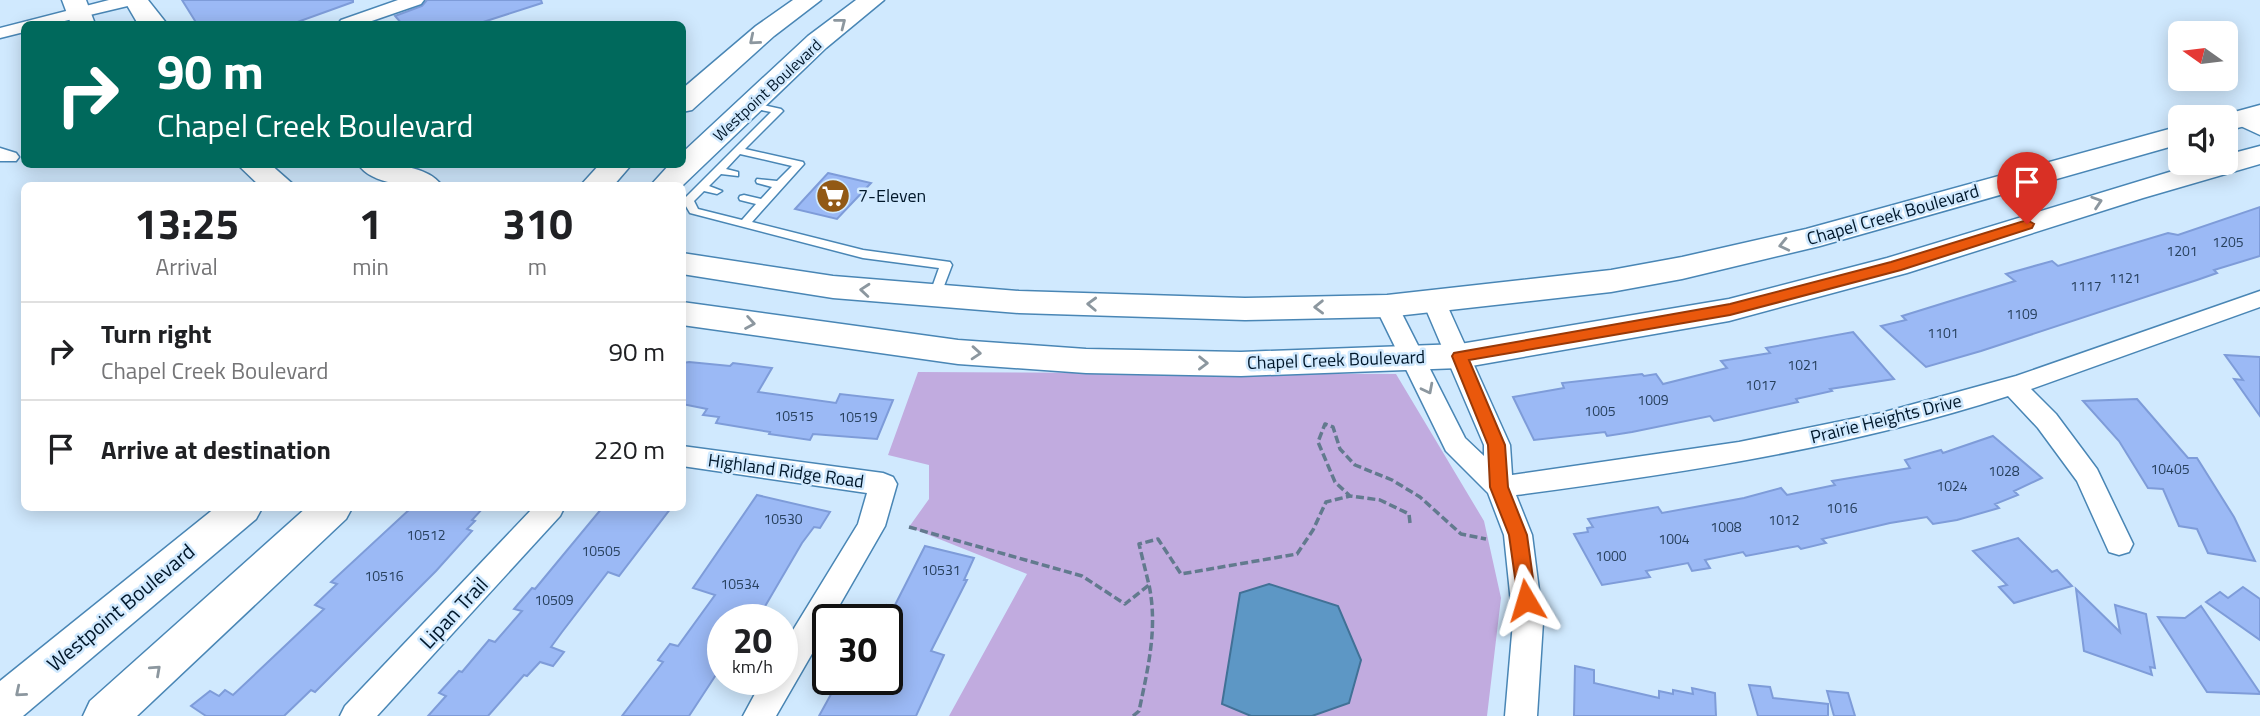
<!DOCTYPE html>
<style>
:root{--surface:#fff;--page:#f2f2f2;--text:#202124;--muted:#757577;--line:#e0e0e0}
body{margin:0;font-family:"Titillium Web",sans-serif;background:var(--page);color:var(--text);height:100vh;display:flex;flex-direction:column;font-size:26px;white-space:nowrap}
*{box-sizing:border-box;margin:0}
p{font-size:23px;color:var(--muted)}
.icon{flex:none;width:38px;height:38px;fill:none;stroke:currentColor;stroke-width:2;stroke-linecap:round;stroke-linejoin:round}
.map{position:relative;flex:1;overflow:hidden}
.sheet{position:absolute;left:21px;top:182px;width:665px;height:329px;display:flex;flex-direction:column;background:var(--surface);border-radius:10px;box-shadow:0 4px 18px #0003}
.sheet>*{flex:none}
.guide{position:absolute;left:21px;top:21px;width:665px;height:147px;border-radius:10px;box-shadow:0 4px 18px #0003;background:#00695c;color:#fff;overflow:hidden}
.needle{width:46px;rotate:284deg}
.tools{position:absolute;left:2168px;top:21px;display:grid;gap:14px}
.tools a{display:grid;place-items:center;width:70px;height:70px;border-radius:10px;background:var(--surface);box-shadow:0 4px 18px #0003;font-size:35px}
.speed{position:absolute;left:707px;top:604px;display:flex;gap:14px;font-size:35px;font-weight:700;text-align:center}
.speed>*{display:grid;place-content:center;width:91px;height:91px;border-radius:50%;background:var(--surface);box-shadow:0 4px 18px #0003;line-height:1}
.speed small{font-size:18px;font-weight:400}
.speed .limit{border:4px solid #111;border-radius:10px;background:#fff;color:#111}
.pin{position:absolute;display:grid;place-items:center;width:60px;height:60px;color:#fff;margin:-72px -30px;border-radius:50% 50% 50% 0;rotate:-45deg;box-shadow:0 0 7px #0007}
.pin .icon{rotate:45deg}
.me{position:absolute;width:77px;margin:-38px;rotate:353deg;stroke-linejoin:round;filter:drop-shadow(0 0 5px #0008)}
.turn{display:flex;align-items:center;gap:24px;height:147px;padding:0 21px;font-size:32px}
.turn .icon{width:91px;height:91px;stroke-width:2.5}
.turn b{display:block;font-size:49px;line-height:60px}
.eta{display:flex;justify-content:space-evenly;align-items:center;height:119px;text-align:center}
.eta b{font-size:42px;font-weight:700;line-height:49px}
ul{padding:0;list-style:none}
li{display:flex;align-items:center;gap:21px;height:98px;padding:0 21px;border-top:2px solid var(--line)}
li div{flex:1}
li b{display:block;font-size:26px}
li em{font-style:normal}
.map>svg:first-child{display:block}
.green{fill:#c1abdf}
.water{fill:#5d97c5;stroke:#417196;stroke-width:2}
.building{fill:#9bb9f5;stroke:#7e9cd9;stroke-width:2}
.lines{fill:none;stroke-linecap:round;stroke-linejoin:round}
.lane-casing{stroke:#4986b5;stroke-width:3}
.street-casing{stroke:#4986b5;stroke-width:3}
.secondary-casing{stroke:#4986b5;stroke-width:3}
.path{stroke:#627a8e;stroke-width:3.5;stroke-dasharray:8 3.5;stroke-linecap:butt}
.lane{fill:#fff;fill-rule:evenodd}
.street{fill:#fff;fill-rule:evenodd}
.secondary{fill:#fff;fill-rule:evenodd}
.oneway{stroke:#8c979f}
.route{fill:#ea580c;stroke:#983908;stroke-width:2}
.labels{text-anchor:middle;stroke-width:5;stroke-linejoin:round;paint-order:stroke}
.number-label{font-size:14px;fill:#27405d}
.far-street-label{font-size:16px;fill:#00172a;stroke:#d0e9fe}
.poi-label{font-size:18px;fill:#00172a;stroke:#d0e9fe;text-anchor:start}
.street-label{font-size:18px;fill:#00172a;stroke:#d0e9fe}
.near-street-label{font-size:21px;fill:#00172a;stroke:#d0e9fe}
</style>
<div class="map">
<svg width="2260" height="716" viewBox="0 0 2260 716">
<rect width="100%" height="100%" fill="#d0e9fe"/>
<polygon class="green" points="918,372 1396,374 1484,521 1501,598 1487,716 949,716 1027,574 909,527 929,499 929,465 888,455"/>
<polygon class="water" points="1269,584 1338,606 1361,660 1349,703 1312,716 1251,716 1222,704 1240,593"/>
<g class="building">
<polygon points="182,0 353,0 353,2 292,24 197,24"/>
<polygon points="427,0 541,0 542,3 477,24 402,24 395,16 422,6"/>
<polygon points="828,173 871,183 837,219 795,209"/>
<polygon points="2260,207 2260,256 2214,270 2217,273 2197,280 1981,351 1926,367 1881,326 1906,320 1902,316 2015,281 2006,274 2052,261 2058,266 2168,233 2178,235"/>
<polygon points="1853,332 1894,379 1830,389 1832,391 1796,399 1798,402 1714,421 1710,416 1632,432 1607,436 1605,432 1534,440 1513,397 1564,388 1562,383 1642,374 1644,376 1656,374 1663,384 1727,368 1721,361 1770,353 1766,348"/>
<polygon points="2225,355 2260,357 2260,416 2234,379 2243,380"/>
<polygon points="689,362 730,366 733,363 772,368 758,392 836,403 840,394 893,400 877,439 813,434 810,440 769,434 770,432 716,423 719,417 703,415 707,409 682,404 682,363"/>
<polygon points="2137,399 2188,458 2197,458 2234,517 2255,561 2208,553 2197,529 2179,526 2163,489 2148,488 2119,441 2083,401"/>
<polygon points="1993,436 2042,478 2014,491 2018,495 1995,504 1999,508 1957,520 1933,524 1927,517 1890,523 1822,539 1826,543 1801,549 1798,546 1746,556 1743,552 1705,560 1710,568 1692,571 1688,563 1646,571 1650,577 1602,585 1574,534 1588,532 1587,528 1593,527 1588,519 1658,507 1662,513 1744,498 1781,488 1787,495 1835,485 1832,481 1910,468 1905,460 1941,450 1943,453"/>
<polygon points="757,495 830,512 820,528 814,527 802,543 757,620 723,620 723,664 689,716 622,716 663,662 658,660 670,644 678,646 715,595 693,588"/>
<polygon points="411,508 483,508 472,520 475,521 467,529 472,531 436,571 315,692 311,690 284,716 206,716 191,706 210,691 219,696 225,690 233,695 324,609 315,605 337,584 331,582"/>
<polygon points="602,508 671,508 619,576 608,572 562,632 551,647 564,652 553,666 540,662 527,676 524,675 488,716 428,716 446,696 439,693 459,671 462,672 489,640 495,642 522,611 514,609 532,588 535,589"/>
<polygon points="2018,538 2052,572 2057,570 2072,586 2014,603 1999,587 2007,585 1973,551"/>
<polygon points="925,546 974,558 964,580 967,580 931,651 944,655 916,716 819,716 835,687 838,688 843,679 887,679 887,605 894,607"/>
<polygon points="2243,587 2260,599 2260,640 2206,602 2220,592 2228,598"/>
<polygon points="2076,589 2120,632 2115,605 2146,614 2155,668 2150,667 2152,675 2084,651"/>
<polygon points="2201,606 2260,693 2260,694 2207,692 2158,617 2185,618"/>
<polygon points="1575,666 1594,670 1594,683 1659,698 1659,691 1673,694 1673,690 1693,694 1692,688 1715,693 1716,716 1574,716"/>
<polygon points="1749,685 1770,687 1773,698 1828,704 1828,716 1758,716"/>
<polygon points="1827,691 1848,693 1855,716 1834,716"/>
</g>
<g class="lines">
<g class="lane-casing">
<path id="lane" d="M749,102L781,109L783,111L745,149L803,162L804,164L752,222L863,250L950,262L952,265L939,299L935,300L929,296L939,268L863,258L690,213L683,201L684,199L771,112L746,107V103ZM740,154L792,166L777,181L757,179L756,181L757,183L772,187L761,199L744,195L740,196L739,198L740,200L756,204L742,220L698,209L694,201L704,191L717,194L722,191L709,186L721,174L738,176V172L726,169Z"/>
</g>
<g class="street-casing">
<g id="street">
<polygon points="109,0 139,0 136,4 52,24 24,24 24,32 0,38 0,28"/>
<polygon points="398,0 424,0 421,4 363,24 338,24 341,20"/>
<polygon points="2241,113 2260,121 2260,135 2234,123 2231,119 2234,115"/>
<polygon points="0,148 16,153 19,157 16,161 0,161"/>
<path d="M2260,291V307L2031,389L2056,414L2097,469L2133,544L2129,552L2119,555L2109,552L2077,481L2038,428L2008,396C1848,448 1682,473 1516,495L1532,535L1543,622L1537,716H1505L1513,622L1504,535L1488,493L1446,451L1375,306L1379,300L1387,298L1395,300L1465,438L1484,456V445L1422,300L1426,294L1434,292L1442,294L1510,445L1512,475L1739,442L1881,413L2016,376Z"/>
<polygon points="682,446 883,473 893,477 897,484 885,526 831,620 828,620 828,626 776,716 743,716 763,679 782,679 782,648 858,524 867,493 682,466"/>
<polygon points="533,508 564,508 560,516 377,716 340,716 345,706"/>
</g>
</g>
<g class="secondary-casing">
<g id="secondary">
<polygon points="62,0 86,0 95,24 71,24"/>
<polygon points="124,0 148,0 167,24 138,24"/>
<polygon points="793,0 821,0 774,36 692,110 682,112 682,89 756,26"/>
<polygon points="856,0 884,0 826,48 682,186 650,186 670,164 682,164 682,153 808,36"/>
<polygon points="2260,105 2260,122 2226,131 2226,117 2216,117"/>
<polygon points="2180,126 2180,144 1820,246 1682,279 1611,292 1387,317 1245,320 1019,313 833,298 682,274 682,253 833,276 1019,291 1245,298 1387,295 1611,270 1682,257 1806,229"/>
<polygon points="2260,146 2260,164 2143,198 1907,273 1729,321 1460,368 1241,376 1086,373 958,364 682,325 682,302 958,340 1086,349 1241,352 1460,344 1729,299 1887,258 2199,163 2226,163 2226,155"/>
<polygon points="237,164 270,164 295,186 260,186"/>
<path d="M358,164C382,164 427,163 442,186C417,186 373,187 358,164Z"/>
<polygon points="600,164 632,164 613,186 580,186"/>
<polygon points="215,508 262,508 256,519 23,716 0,716 0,681"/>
<polygon points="306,508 352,508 346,519 137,716 83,716 90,701"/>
</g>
</g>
<g class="path">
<polyline points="1410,523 1409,514 1380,500 1350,496 1335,482 1318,442 1325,424 1333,427 1340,449 1355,465 1392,480 1420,497 1461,534 1486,539"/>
<polyline points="909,527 1082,576 1125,604 1149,585 1139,544 1158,539 1181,574 1297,554 1313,530 1326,502 1350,496"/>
<path d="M1133,716L1139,711C1148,668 1158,628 1149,585"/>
</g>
<use href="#lane" class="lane"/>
<use href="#street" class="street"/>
<use href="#secondary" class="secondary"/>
</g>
<defs><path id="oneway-chevron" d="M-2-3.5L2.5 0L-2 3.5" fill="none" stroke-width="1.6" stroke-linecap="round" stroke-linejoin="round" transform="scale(1.75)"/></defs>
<g class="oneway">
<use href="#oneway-chevron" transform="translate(841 23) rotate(-38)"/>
<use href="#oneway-chevron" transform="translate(754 40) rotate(140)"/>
<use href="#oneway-chevron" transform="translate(2097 202) rotate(-18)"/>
<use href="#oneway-chevron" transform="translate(1784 245) rotate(167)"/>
<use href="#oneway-chevron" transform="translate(865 290) rotate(-175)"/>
<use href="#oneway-chevron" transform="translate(1092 304) rotate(-178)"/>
<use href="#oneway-chevron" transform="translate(1319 307) rotate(179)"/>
<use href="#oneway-chevron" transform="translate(750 323) rotate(10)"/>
<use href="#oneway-chevron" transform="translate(976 353) rotate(4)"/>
<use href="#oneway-chevron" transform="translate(1203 363) rotate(1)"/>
<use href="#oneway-chevron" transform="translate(1428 389) rotate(63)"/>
<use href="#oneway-chevron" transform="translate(156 670) rotate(-42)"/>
<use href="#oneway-chevron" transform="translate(20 692) rotate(140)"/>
</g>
<polygon class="route" points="2027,220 2034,224 2032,228 1901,270 1730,315 1469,360 1505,445 1508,487 1527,535 1536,600 1533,606 1526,608 1519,606 1509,535 1490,487 1488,445 1452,356 1454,353 1730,304 1891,262"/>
<defs>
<g id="supermarket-disc" transform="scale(1.75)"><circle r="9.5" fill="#925915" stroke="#d0e9fe"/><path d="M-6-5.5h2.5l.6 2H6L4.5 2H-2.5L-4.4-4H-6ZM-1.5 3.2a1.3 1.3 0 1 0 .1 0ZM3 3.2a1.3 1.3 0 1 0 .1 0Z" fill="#fff"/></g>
</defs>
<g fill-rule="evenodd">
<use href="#supermarket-disc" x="833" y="196"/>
</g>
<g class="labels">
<g class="number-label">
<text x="2228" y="247">1205</text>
<text x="2182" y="256">1201</text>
<text x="2125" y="283">1121</text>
<text x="2086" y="291">1117</text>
<text x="2022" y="319">1109</text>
<text x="1943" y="338">1101</text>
<text x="1803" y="370">1021</text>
<text x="1761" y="390">1017</text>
<text x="1653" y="405">1009</text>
<text x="1600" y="416">1005</text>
<text x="794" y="421">10515</text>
<text x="858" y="422">10519</text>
<text x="2170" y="474">10405</text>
<text x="2004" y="476">1028</text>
<text x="1952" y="491">1024</text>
<text x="1842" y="513">1016</text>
<text x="783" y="524">10530</text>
<text x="1784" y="525">1012</text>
<text x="1726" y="532">1008</text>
<text x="426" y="540">10512</text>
<text x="1674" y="544">1004</text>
<text x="601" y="556">10505</text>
<text x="1611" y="561">1000</text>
<text x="941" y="575">10531</text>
<text x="384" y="581">10516</text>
<text x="740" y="589">10534</text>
<text x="554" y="605">10509</text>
</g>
<g class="far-street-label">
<text transform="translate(767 90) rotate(-43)" y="6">Westpoint Boulevard</text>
</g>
<g class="poi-label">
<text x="858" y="202">7-Eleven</text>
</g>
<g class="street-label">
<text transform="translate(1893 215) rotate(-16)" y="6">Chapel Creek Boulevard</text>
<text transform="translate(1336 360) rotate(-2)" y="6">Chapel Creek Boulevard</text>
<text transform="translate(1886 419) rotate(-14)" y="6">Prairie Heights Drive</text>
<text transform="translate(786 471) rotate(8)" y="6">Highland Ridge Road</text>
</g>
<g class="near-street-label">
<text transform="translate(121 608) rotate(-40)" y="7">Westpoint Boulevard</text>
<text transform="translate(454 613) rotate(-47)" y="7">Lipan Trail</text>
</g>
</g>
</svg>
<div class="tools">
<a><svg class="needle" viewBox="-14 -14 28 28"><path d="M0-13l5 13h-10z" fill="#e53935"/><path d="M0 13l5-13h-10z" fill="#757577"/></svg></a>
<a><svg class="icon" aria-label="sound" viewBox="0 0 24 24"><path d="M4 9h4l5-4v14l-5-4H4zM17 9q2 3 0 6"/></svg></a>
</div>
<div class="speed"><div>20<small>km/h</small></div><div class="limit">30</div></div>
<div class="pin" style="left:2027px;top:224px;background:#d93025"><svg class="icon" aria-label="arrive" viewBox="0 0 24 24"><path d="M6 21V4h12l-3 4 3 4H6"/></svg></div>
<svg class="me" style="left:1526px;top:600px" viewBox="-20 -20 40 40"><path d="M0-17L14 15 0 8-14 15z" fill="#ea580c" stroke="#fff" stroke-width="4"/></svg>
<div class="guide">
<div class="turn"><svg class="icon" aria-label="right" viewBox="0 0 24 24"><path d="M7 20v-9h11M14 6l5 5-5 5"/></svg><div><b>90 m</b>Chapel Creek Boulevard</div></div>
</div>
<section class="sheet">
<div class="eta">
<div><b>13:25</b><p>Arrival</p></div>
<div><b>1</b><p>min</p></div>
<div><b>310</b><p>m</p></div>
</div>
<ul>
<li><svg class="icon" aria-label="right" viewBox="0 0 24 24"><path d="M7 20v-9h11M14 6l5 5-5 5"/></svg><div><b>Turn right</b><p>Chapel Creek Boulevard</p></div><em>90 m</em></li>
<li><svg class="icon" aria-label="arrive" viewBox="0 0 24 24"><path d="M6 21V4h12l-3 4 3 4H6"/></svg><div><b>Arrive at destination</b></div><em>220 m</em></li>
</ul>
</section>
</div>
